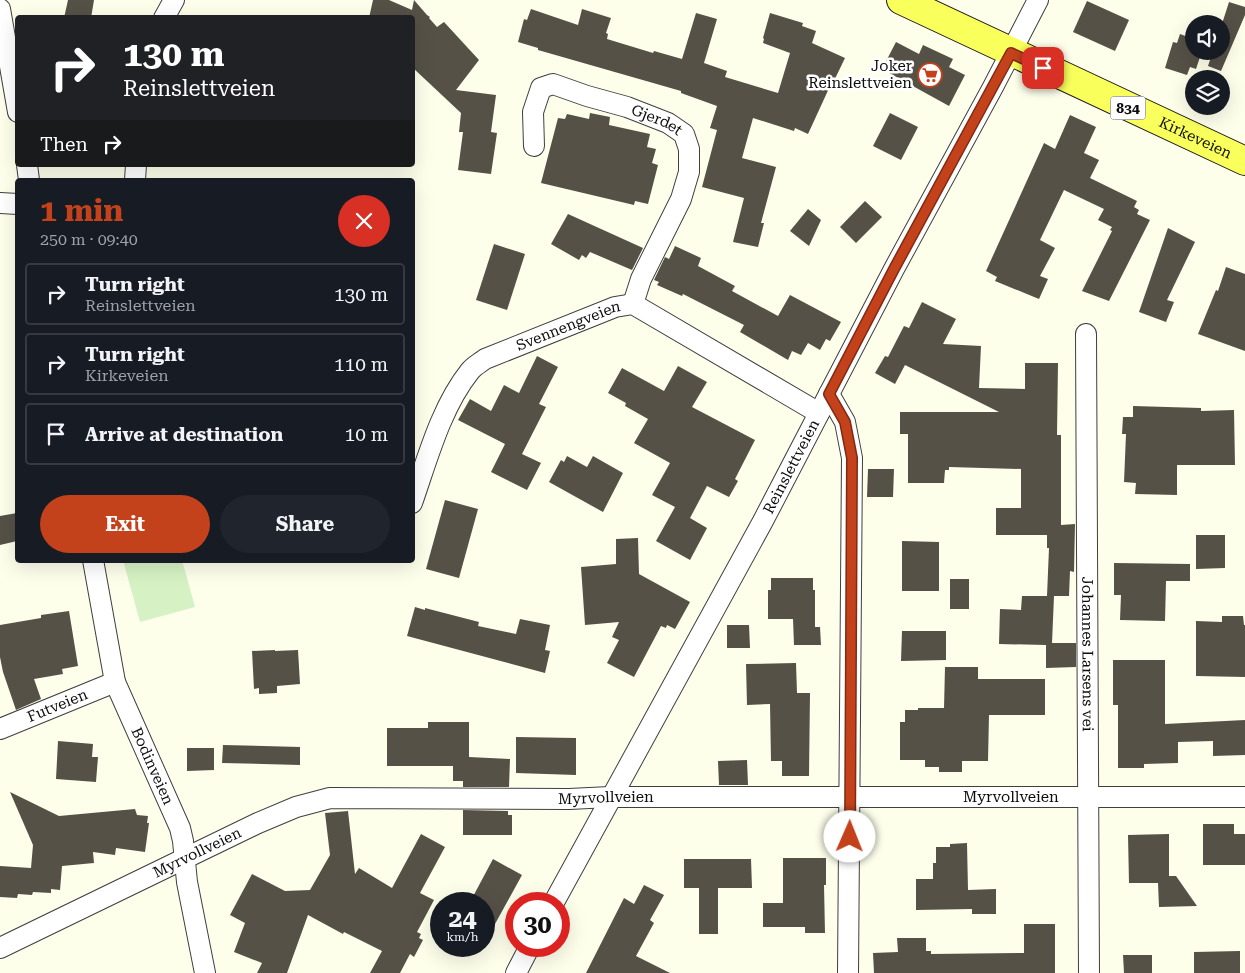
<!DOCTYPE html>
<meta charset="utf-8">
<style>
:root{--surface:#171b24;--page:#20242c;--text:#f1f3f6;--muted:#9ea1a6;--line:#363941;--accent:#c4421b}
body{margin:0;font-family:"Roboto Serif",serif;background:var(--page);color:var(--text);height:100vh;display:flex;flex-direction:column;font-size:19px;white-space:nowrap}
*{box-sizing:border-box;margin:0}
p{font-size:16px;color:var(--muted)}
.icon{flex:none;width:28px;height:28px;fill:none;stroke:currentColor;stroke-width:2;stroke-linecap:round;stroke-linejoin:round}
.map{position:relative;flex:1;overflow:hidden}
.sheet{position:absolute;left:15px;top:178px;width:400px;height:385px;display:flex;flex-direction:column;background:var(--surface);border-radius:5px;box-shadow:0 5px 20px #0002}
.sheet>*{flex:none}
.guide{position:absolute;left:15px;top:15px;width:400px;height:152px;border-radius:5px;box-shadow:0 5px 20px #0002;background:#202124;color:#fff;overflow:hidden}
.tools{position:absolute;left:1185px;top:15px;display:grid;gap:10px}
.tools a{display:grid;place-items:center;width:45px;height:45px;border-radius:50%;background:var(--surface);box-shadow:0 5px 20px #0002;font-size:25px}
.speed{position:absolute;left:430px;top:892px;display:flex;gap:10px;font-size:25px;font-weight:700;text-align:center}
.speed>*{display:grid;place-content:center;width:65px;height:65px;border-radius:50%;background:var(--surface);box-shadow:0 5px 20px #0002;line-height:1}
.speed small{font-size:12px;font-weight:400}
.speed .limit{border:8px solid #d22;background:#fff;color:#111}
.pin{position:absolute;display:grid;place-items:center;width:42px;height:42px;color:#fff;margin:-21px;border-radius:10px;box-shadow:0 2px 8px #0006}
.me{position:absolute;width:55px;margin:-28px;rotate:1deg;stroke-linejoin:round;filter:drop-shadow(0 0 4px #0008)}
.turn{display:flex;align-items:center;gap:18px;height:105px;padding:0 25px;font-size:22px}
.turn .icon{width:65px;height:65px;stroke-width:2.5}
.turn b{display:block;font-size:35px;line-height:42px}
.then{display:flex;align-items:center;height:48px;padding:0 25px;background:#0003;gap:10px;font-size:19px}
.round{display:grid;place-items:center;flex:none;width:52px;height:52px;border-radius:26px;background:var(--page)}
.headline{display:flex;align-items:center;justify-content:space-between;height:85px;padding:0 25px}
h1{font-size:30px;font-weight:700;line-height:38px;color:var(--accent)}
.action{display:flex;gap:10px;margin-top:auto;padding:10px 25px}
.action a{flex:1;height:58px;border-radius:30px;background:var(--accent);color:#fff;font-size:20px;font-weight:700;line-height:58px;text-align:center}
.action a+a{background:var(--page);color:var(--text)}
ul{padding:0;list-style:none}
li{display:flex;align-items:center;gap:15px;height:62px;margin:0 10px 8px;padding:0 15px;border:2px solid var(--line);border-radius:5px}
li div{flex:1}
li b{display:block;font-size:19px}
li em{font-style:normal}
.map>svg:first-child{display:block}
.pitch{fill:#d6f2c4}
.building{fill:#555147}
.lines{fill:none;stroke-linecap:round;stroke-linejoin:round}
.minor-casing{stroke:#3f3f3f;stroke-width:22}
.primary-casing{stroke:#1d1d1d;stroke-width:30}
.minor{stroke:#fff;stroke-width:20}
.primary{stroke:#f9ff5b;stroke-width:28}
.route-casing{stroke:#7f2b12;stroke-width:12}
.route{stroke:#c4421b;stroke-width:9}
.labels{text-anchor:middle;stroke-width:5;stroke-linejoin:round;paint-order:stroke}
.shield{fill:#fff;stroke:#555;stroke-width:1}
.shield-label{font-size:14px;font-weight:bold;fill:#0c0c0c}
.poi-label{font-size:15px;fill:#0c0c0c;stroke:#fff;text-anchor:end}
.street-label{font-size:15px;fill:#0c0c0c;stroke:#fff}
</style>
<div class="map">
<svg width="1245" height="973" viewBox="0 0 1245 973">
<rect width="100%" height="100%" fill="#fdffeb"/>
<polygon class="pitch" points="123,560 182,560 195,607 140,622"/>
<g class="building">
<polygon points="68,0 94,0 91,18 64,18"/>
<polygon points="373,0 389,0 412,10 414,0 427,15 430,17 429,18 437,27 444,22 479,60 456,90 496,95 491,132 497,133 491,174 458,170 463,132 459,132 461,113 412,67 412,18 369,18"/>
<polygon points="1087,1 1129,20 1115,51 1073,32"/>
<polygon points="1229,2 1245,7 1245,15 1221,71 1208,66 1213,51 1221,51 1221,27"/>
<polygon points="531,9 578,25 582,9 611,18 606,33 608,34 607,39 653,53 654,51 682,59 696,13 717,19 704,63 727,71 725,77 778,93 790,53 763,43 764,39 763,38 770,13 803,23 802,26 816,31 812,43 845,58 832,85 831,84 808,134 795,128 794,131 753,118 742,158 776,167 761,223 764,223 758,247 733,242 744,198 702,187 717,130 710,128 717,106 681,93 681,91 538,50 538,48 518,42 524,19 527,20"/>
<polygon points="1180,34 1194,39 1194,51 1202,51 1196,69 1190,67 1187,75 1165,68 1173,42 1177,43"/>
<polygon points="896,42 919,54 923,45 953,59 949,67 965,75 949,106 882,69"/>
<polygon points="590,113 610,117 609,125 650,134 647,147 656,149 652,163 658,165 648,204 635,201 634,205 541,183 558,118 565,119 567,114 589,119"/>
<polygon points="890,113 918,127 901,160 873,146"/>
<polygon points="1070,115 1096,127 1084,153 1099,160 1090,178 1137,201 1134,207 1139,210 1137,214 1150,220 1109,301 1082,291 1112,231 1110,230 1112,227 1098,220 1104,209 1064,190 1040,240 1055,248 1040,276 1048,279 1039,299 995,281 997,277 986,271 1044,143 1055,149"/>
<polygon points="865,201 882,217 856,243 840,227"/>
<polygon points="808,209 821,220 809,246 790,231"/>
<polygon points="568,214 643,248 632,270 590,252 586,258 582,255 579,260 551,244"/>
<polygon points="1168,228 1195,242 1167,300 1174,302 1166,322 1139,312"/>
<polygon points="494,244 525,254 507,310 476,300"/>
<polygon points="675,246 701,258 698,266 735,286 732,291 778,316 790,295 841,322 830,341 826,339 820,350 808,343 801,355 792,351 788,360 740,332 744,325 683,294 682,296 657,285 659,282 654,280 665,257 669,259"/>
<polygon points="1226,267 1245,274 1245,351 1198,334 1216,290 1218,291"/>
<polygon points="922,302 956,319 943,344 981,346 979,388 1025,389 1025,363 1058,363 1057,435 1061,435 1061,525 1075,524 1074,572 1070,571 1069,596 1047,596 1049,548 1047,548 1047,535 996,535 996,508 1021,508 1021,469 949,467 949,470 945,470 944,483 908,483 908,434 900,434 900,412 999,412 905,365 895,384 875,373 885,356 888,357 904,326 909,328"/>
<polygon points="537,356 558,367 539,404 546,407 522,454 541,463 527,490 491,472 505,444 458,420 470,399 491,411 504,385 519,393"/>
<polygon points="678,366 707,382 692,407 755,440 735,479 738,481 729,497 707,486 690,518 707,528 690,560 656,541 675,507 652,495 670,463 634,443 648,419 625,406 626,403 608,393 622,368 664,391"/>
<polygon points="1133,406 1201,408 1201,411 1234,410 1235,465 1177,465 1177,495 1135,494 1136,483 1124,482 1126,434 1122,434 1123,417 1133,417"/>
<polygon points="567,456 587,467 593,456 623,473 603,512 549,482 561,460 564,462"/>
<polygon points="868,469 894,469 893,497 867,497"/>
<polygon points="445,500 478,509 459,578 426,569"/>
<polygon points="17,513 17,541 0,545 0,516"/>
<polygon points="1196,535 1225,535 1225,568 1196,569"/>
<polygon points="638,538 639,574 690,602 675,629 667,625 666,628 661,626 634,677 607,663 619,640 612,637 619,622 585,625 581,567 616,564 616,539"/>
<polygon points="902,541 939,542 939,591 902,591"/>
<polygon points="1114,563 1190,564 1190,581 1166,581 1165,621 1120,620 1121,595 1114,595"/>
<polygon points="771,578 813,578 813,590 815,590 815,627 820,627 821,645 794,645 793,619 768,619 768,590 771,590"/>
<rect x="950" y="579" width="19" height="30"/>
<polygon points="1022,596 1054,596 1052,643 1076,643 1076,667 1046,668 1046,645 999,644 1000,609 1021,610"/>
<polygon points="415,607 425,610 425,608 479,622 478,626 516,634 520,619 550,625 545,650 550,651 545,673 407,636"/>
<polygon points="69,611 78,666 62,669 63,674 34,679 41,699 16,710 3,672 0,657 0,625 41,618 41,615"/>
<polygon points="1222,616 1243,616 1244,625 1245,625 1245,677 1196,676 1196,621 1222,622"/>
<polygon points="727,625 749,625 750,648 727,648"/>
<polygon points="902,631 946,631 946,660 901,661"/>
<polygon points="275,650 275,651 298,650 300,684 277,686 277,693 259,694 259,688 254,689 252,651"/>
<polygon points="1113,660 1165,660 1165,724 1245,720 1245,755 1213,756 1213,741 1178,742 1178,763 1144,764 1144,768 1118,768 1118,705 1113,705"/>
<polygon points="796,663 797,693 810,693 809,776 782,776 782,761 771,761 770,704 747,705 746,664"/>
<polygon points="945,667 978,667 978,679 1045,679 1045,715 989,715 988,761 962,761 962,772 939,772 939,767 925,767 925,760 900,760 900,722 905,722 905,710 918,710 918,708 944,708"/>
<polygon points="428,722 469,722 469,757 510,759 509,787 463,787 463,781 453,781 453,766 387,766 387,728 428,728"/>
<polygon points="516,737 576,738 576,775 516,773"/>
<polygon points="58,741 93,744 92,757 98,757 96,782 56,779"/>
<polygon points="223,745 300,747 300,765 222,763"/>
<polygon points="187,748 214,748 214,770 187,771"/>
<polygon points="747,760 748,785 719,785 718,761"/>
<polygon points="10,792 59,816 135,809 137,815 148,816 147,823 149,823 145,852 116,848 115,855 93,852 94,863 62,866 60,890 51,889 51,893 33,892 32,895 18,894 17,898 0,897 0,866 31,868 33,845"/>
<polygon points="463,810 508,811 508,815 512,815 512,835 463,835"/>
<polygon points="348,811 355,874 359,868 392,888 421,834 445,847 420,893 434,900 417,932 421,934 419,938 423,940 414,957 410,954 400,973 370,973 382,951 344,932 343,934 308,915 287,973 257,973 262,963 234,952 245,923 230,915 252,874 285,891 310,890 330,855 325,813"/>
<polygon points="1203,824 1234,824 1234,834 1245,834 1245,865 1203,865"/>
<polygon points="1169,834 1169,876 1176,876 1197,906 1159,907 1158,883 1129,883 1128,835"/>
<polygon points="967,843 968,890 996,889 996,914 972,914 972,909 916,910 916,879 933,879 933,863 936,863 936,847 950,847 950,844"/>
<polygon points="783,858 826,858 826,885 824,885 825,933 805,933 805,927 763,927 763,903 783,903"/>
<polygon points="493,859 522,875 484,944 484,904 469,904"/>
<polygon points="684,859 751,859 752,888 718,888 718,934 699,934 699,888 684,888"/>
<polygon points="644,885 664,895 650,920 654,923 636,956 670,973 586,973 624,898 634,904"/>
<polygon points="1024,924 1055,924 1055,973 874,973 873,953 898,952 897,938 926,938 926,951 931,951 931,954 1024,953"/>
<polygon points="1240,951 1240,973 1194,973 1194,952"/>
<polygon points="1123,955 1152,955 1152,973 1124,973"/>
</g>
<g class="lines">
<g class="minor-casing">
<g id="minor">
<polyline points="0,9 18,112"/>
<polyline points="164,18 174,0"/>
<path id="s1" d="M534,146L533,112L541,88L553,84L587,96L627,107L668,123L684,134L689,149V172L681,199L641,279L633,304"/>
<polyline points="27,165 29,180"/>
<polyline points="135,180 136,165"/>
<polyline points="0,203 18,204"/>
<path id="s2" d="M1086,334L1089,973"/>
<polyline points="829,394 845,422 852,458 848,973"/>
<path id="s3" d="M412,503C427,460 441,407 470,371C474,366 480,363 485,359L615,307L633,304L819,413"/>
<path id="s4" d="M93,560L115,682L180,828L183,841L187,882L205,973"/>
<path id="s5" d="M0,729L115,682"/>
<path id="s6" d="M553,904L763,521L894,269L993,87L1038,0"/>
<path id="s7" d="M0,948L258,823L296,807L330,798L569,799L610,797H1245"/>
<polyline points="516,973 530,946"/>
</g>
</g>
<g class="primary-casing">
<g id="primary">
<path id="s8" d="M901,0L1245,161"/>
</g>
</g>
<use href="#minor" class="minor"/>
<use href="#primary" class="primary"/>
</g>
<g class="lines">
<g class="route-casing">
<polyline id="route" points="850,837 852,458 845,422 829,394 894,269 1011,53 1043,68"/>
</g>
<use href="#route" class="route"/>
</g>
<defs>
<g id="supermarket-ring" transform="scale(1.25)"><circle r="9.5" fill="#fff" stroke="#c4421b" stroke-width="1.5"/><path d="M-6-5.5h2.5l.6 2H6L4.5 2H-2.5L-4.4-4H-6ZM-1.5 3.2a1.3 1.3 0 1 0 .1 0ZM3 3.2a1.3 1.3 0 1 0 .1 0Z" fill="#c4421b"/></g>
</defs>
<g fill-rule="evenodd">
<use href="#supermarket-ring" x="930" y="75"/>
</g>
<g class="labels">
<rect class="shield" x="1110.5" y="96.5" width="35" height="23" rx="4"/>
<g class="shield-label">
<text x="1128" y="113">834</text>
</g>
<g class="poi-label">
<text x="912" y="71">Joker<tspan x="912" dy="17">Reinslettveien</tspan></text>
</g>
<g class="street-label">
<text dy="5" stroke="none"><textPath href="#s1" startOffset="182">Gjerdet</textPath></text>
<text dy="5" stroke="none"><textPath href="#s8" startOffset="325">Kirkeveien</textPath></text>
<text dy="5" stroke="none"><textPath href="#s3" startOffset="254">Svennengveien</textPath></text>
<text dy="5" stroke="none"><textPath href="#s6" startOffset="498">Reinslettveien</textPath></text>
<text dy="5" stroke="none"><textPath href="#s2" startOffset="320">Johannes Larsens vei</textPath></text>
<text dy="5" stroke="none"><textPath href="#s5" startOffset="62">Futveien</textPath></text>
<text dy="5" stroke="none"><textPath href="#s4" startOffset="216">Bodinveien</textPath></text>
<text dy="5" stroke="none"><textPath href="#s7" startOffset="1044">Myrvollveien</textPath></text>
<text dy="5" stroke="none"><textPath href="#s7" startOffset="639">Myrvollveien</textPath></text>
<text dy="5" stroke="none"><textPath href="#s7" startOffset="219">Myrvollveien</textPath></text>
</g>
</g>
</svg>
<div class="tools">
<a><svg class="icon" aria-label="sound" viewBox="0 0 24 24"><path d="M4 9h4l5-4v14l-5-4H4zM17 9q2 3 0 6"/></svg></a>
<a><svg class="icon" aria-label="layers" viewBox="0 0 24 24"><path d="M12 4l9 5-9 5-9-5zM3 14l9 5 9-5"/></svg></a>
</div>
<div class="speed"><div>24<small>km/h</small></div><div class="limit">30</div></div>
<div class="pin" style="left:1043px;top:68px;background:#d93025"><svg class="icon" aria-label="arrive" viewBox="0 0 24 24"><path d="M6 21V4h12l-3 4 3 4H6"/></svg></div>
<svg class="me" style="left:850px;top:837px" viewBox="-20 -20 40 40"><circle r="19" fill="#fff"/><path d="M0-13L10 11 0 6-10 11z" fill="#c4421b"/></svg>
<div class="guide">
<div class="turn"><svg class="icon" aria-label="right" viewBox="0 0 24 24"><path d="M7 20v-9h11M14 6l5 5-5 5"/></svg><div><b>130 m</b>Reinslettveien</div></div>
<div class="then">Then<svg class="icon" aria-label="right" viewBox="0 0 24 24"><path d="M7 20v-9h11M14 6l5 5-5 5"/></svg></div>
</div>
<section class="sheet">
<div class="headline"><div><h1>1 min</h1><p>250 m · 09:40</p></div><a class="round" style="background:#d93025;color:#fff"><svg class="icon" aria-label="close" viewBox="0 0 24 24"><path d="M6 6l12 12M18 6L6 18"/></svg></a></div>
<ul>
<li><svg class="icon" aria-label="right" viewBox="0 0 24 24"><path d="M7 20v-9h11M14 6l5 5-5 5"/></svg><div><b>Turn right</b><p>Reinslettveien</p></div><em>130 m</em></li>
<li><svg class="icon" aria-label="right" viewBox="0 0 24 24"><path d="M7 20v-9h11M14 6l5 5-5 5"/></svg><div><b>Turn right</b><p>Kirkeveien</p></div><em>110 m</em></li>
<li><svg class="icon" aria-label="arrive" viewBox="0 0 24 24"><path d="M6 21V4h12l-3 4 3 4H6"/></svg><div><b>Arrive at destination</b></div><em>10 m</em></li>
</ul>
<div class="action"><a>Exit</a><a>Share</a></div>
</section>
</div>
